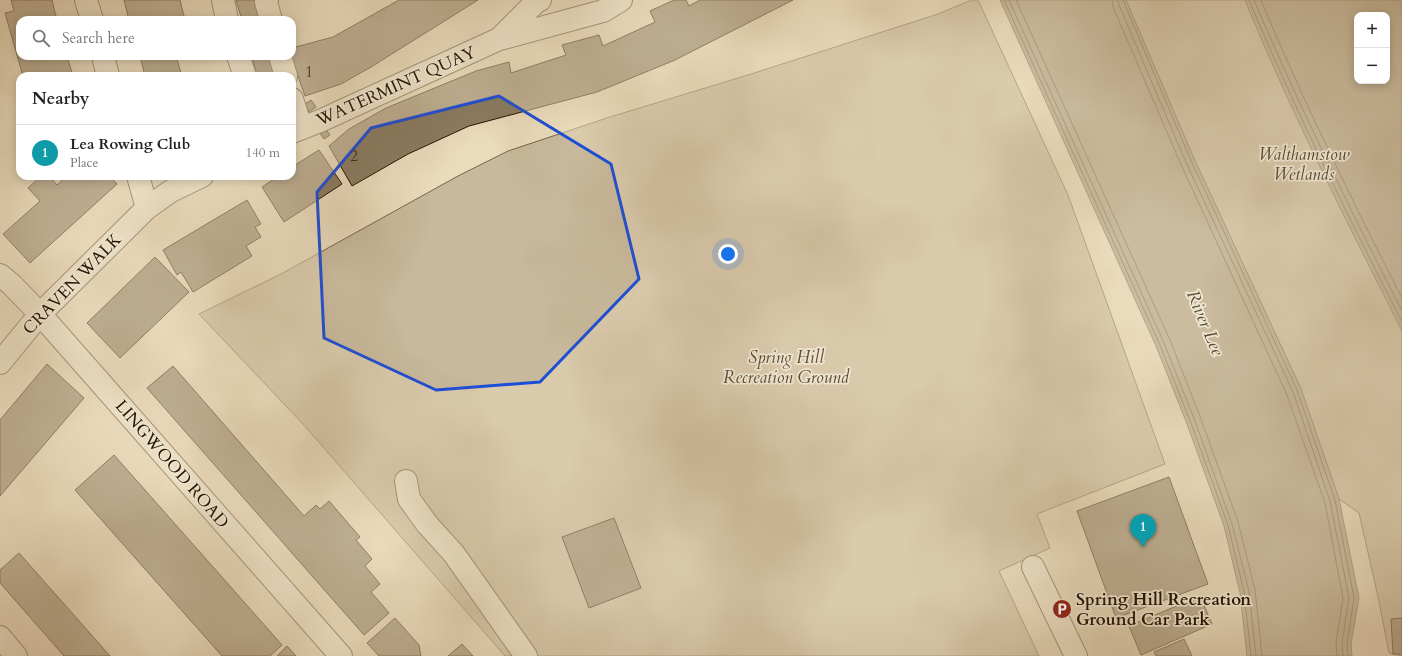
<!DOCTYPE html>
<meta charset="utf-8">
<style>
body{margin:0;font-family:Cardo,serif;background:#f2f2f2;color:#222}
.controls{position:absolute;right:12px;top:12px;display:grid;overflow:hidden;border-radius:8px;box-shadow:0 2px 10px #0003}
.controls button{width:36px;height:36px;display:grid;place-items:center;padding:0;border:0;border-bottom:1px solid #e0e0e0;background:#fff;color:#222;font:20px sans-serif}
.you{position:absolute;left:728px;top:254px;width:14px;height:14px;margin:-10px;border:3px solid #fff;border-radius:50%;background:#1a73e8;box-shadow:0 0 0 6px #1a73e833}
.badge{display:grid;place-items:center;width:26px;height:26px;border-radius:50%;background:#ea580c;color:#fff;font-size:13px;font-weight:700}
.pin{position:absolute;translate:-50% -33px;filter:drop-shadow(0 1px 2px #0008)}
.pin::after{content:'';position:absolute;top:21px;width:14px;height:12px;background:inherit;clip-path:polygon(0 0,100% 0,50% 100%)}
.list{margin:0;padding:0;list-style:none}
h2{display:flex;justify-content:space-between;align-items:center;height:52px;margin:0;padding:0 16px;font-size:17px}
h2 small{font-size:13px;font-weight:400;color:#767676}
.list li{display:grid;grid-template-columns:26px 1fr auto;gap:12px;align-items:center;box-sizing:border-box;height:56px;padding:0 16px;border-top:1px solid #e0e0e0}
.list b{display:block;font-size:15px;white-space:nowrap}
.list p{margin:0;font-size:13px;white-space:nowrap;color:#767676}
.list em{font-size:13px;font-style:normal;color:#767676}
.icon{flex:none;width:22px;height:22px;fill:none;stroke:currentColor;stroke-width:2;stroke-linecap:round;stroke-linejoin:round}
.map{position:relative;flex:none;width:1402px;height:656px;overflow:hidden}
.search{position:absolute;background:#fff;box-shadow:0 2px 10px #0003;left:16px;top:16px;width:280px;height:44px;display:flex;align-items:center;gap:10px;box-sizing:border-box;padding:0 14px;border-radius:12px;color:#767676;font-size:15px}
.panel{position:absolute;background:#fff;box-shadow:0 2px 10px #0003;left:16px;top:72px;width:280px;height:108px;border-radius:12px}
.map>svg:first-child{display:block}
.green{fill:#c8b99c;stroke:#76664e;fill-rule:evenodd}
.water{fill:#a6977c;stroke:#72624a;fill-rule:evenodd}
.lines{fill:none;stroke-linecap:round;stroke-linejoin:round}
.shore{stroke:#64543e;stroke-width:1}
.building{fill:#8a7b62;stroke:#231200}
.minor-casing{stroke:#55442f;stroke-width:24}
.minor{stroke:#f1e8d3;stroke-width:22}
.marked{fill:none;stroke:#1d4ed8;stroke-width:3;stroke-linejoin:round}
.labels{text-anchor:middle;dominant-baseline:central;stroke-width:3.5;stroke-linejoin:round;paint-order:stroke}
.number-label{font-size:15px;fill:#3d2c18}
.street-label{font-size:17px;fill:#231200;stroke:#f1e8d3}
.park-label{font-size:17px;font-style:italic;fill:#5d4c37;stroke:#f1e8d3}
.poi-label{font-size:17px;font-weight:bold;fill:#231200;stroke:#f1e8d3;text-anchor:start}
.water-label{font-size:18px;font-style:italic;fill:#5e4e38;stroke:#f1e8d3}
</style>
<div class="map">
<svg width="1402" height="656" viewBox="0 0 1402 656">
<rect width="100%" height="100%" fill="#eadbbc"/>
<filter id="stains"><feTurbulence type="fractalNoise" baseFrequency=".005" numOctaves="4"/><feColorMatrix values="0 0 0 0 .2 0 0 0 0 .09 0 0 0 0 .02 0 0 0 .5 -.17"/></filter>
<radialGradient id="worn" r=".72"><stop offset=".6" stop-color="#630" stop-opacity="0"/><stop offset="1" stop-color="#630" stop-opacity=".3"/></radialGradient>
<path class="green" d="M972 0H978L1068 195 1165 464 1037 514 1050 548 999 571 1039 656H505L303 424 199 314 281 274 458 176 508 151 610 117 748 75 938 14Z
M1126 0H1402V656L1389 653 1379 601 1359 513 1339 499 1301 389 1192 154ZM1357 15H1387V81H1357Z"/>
<path class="water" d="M1000 0H1126L1192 154 1301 389 1339 499 1359 598 1351 644 1352 656H1247L1240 593 1224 526 1187 424 1156 346Z
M1245 0H1402V331C1347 222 1291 113 1245 0ZM1357 15H1387V81H1357Z"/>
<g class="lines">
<path class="shore" d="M1004 0 1160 345 1191 423 1228 525 1244 592 1251 656
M1009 0 1164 343 1195 421 1232 524 1249 591 1256 656
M1016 0 1170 340 1201 419 1238 522 1255 590 1262 656
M1112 0 1113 7 1179 160 1287 395 1325 503 1343 598 1336 643 1337 656
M1118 0 1119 5 1184 158 1293 392 1330 501 1349 598 1342 643 1343 656
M1123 0 1189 156 1297 390 1335 500 1354 598 1347 644 1348 656
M1249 0C1295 110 1348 216 1402 322
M1254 0C1299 106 1350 209 1402 311
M1261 0C1303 101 1352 200 1402 298"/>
</g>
<path class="building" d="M11 0H52L57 20H20V56H67L73 76H23L5 13 14 11Z
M124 0H180L185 20H129Z
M236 0H254L259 20H242Z
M399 0H478L371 67 341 84 305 96 291 56 292 48 333 37Z
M674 0H686L689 6 700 0H793L675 60 597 92 469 126 408 154 352 186 329 146 349 129 386 108 476 71 509 62 511 73 566 55 562 45 599 35 603 46 655 22 650 11Z
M140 56H176L182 76H145Z
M252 56H269L275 76H257Z
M311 100 316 107 309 112 305 104Z
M325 128 330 135 324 139 319 132Z
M319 150 342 184 284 222 262 187 279 176H292V167Z
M41 176H49L57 185 67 176H109L117 184 30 263 3 234 40 201 28 188Z
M247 200 261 224 255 227 261 237 246 246 252 256 193 292 181 272 177 275 163 250Z
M155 257 189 292 120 358 87 323Z
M47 364 84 398 0 496V420Z
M173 366 304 516 316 505 320 509 329 501 360 537 356 540 372 559 365 566 380 584 371 592 389 613 364 635 147 388Z
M114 455 282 645 270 656H222L75 490Z
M1169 477 1208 584 1116 618 1077 511Z
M614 518 641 588 589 608 562 537Z
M19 553 110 656H64L0 583V570Z
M1200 596 1212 624 1141 655 1129 626Z
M395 618 419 645 421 656H379L367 643Z
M1402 618V654H1393L1391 619Z
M1184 639 1192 656H1156L1154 652Z
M462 644 473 656H448Z
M287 646 296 656H277Z"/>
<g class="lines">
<defs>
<path id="minor" d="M86 0 92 20
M223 0 227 20
M267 0 266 2 271 20
M500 39 603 11 621 0
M103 56 108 76
M238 56 245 76
M280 56 286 76
M292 99 301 127
M292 132 320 121 499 39 536 2 540 0
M138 176 147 208
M0 275 12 285 40 314 341 656
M0 363 40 314 147 208 171 191 202 176
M406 481 409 499 427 524 454 554 526 656
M1033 567 1076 656
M0 637 16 656"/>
</defs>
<use href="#minor" class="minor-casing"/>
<use href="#minor" class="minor"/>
</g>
<path d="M0 0H1402V656H0ZM499 96 611 164 639 279 540 382 436 390 324 338 317 192 371 128Z" fill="#eadbbc" fill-opacity=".55" fill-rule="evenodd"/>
<path class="marked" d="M499 96 611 164 639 279 540 382 436 390 324 338 317 192 371 128Z"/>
<defs>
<symbol id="parking-disc" viewBox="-11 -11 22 22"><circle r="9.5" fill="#8f2418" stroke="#f1e8d3"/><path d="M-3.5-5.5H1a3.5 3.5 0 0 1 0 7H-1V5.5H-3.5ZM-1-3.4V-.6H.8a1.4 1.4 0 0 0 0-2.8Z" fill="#fff"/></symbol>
</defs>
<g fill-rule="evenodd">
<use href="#parking-disc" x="1051" y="598" width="22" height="22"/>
</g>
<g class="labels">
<g class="number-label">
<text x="309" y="72">1</text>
<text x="354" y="156">2</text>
</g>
<g class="street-label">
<text transform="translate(396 86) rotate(-24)">WATERMINT QUAY</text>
<text transform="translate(72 284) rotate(-46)">CRAVEN WALK</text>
<text transform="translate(172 464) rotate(49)">LINGWOOD ROAD</text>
</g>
<g class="park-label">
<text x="1304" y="154">Walthamstow<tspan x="1304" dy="20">Wetlands</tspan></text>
<text x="786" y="357">Spring Hill<tspan x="786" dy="20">Recreation Ground</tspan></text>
</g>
<g class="poi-label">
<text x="1076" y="599">Spring Hill Recreation<tspan x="1076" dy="20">Ground Car Park</tspan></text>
</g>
<g class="water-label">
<text transform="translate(1205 323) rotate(67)">River Lee</text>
</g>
</g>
<rect width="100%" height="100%" filter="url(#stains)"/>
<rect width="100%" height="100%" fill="url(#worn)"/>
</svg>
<div class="controls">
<button>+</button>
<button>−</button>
</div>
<div class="you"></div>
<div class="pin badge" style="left:1143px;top:547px;background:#0f9aa8">1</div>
<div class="search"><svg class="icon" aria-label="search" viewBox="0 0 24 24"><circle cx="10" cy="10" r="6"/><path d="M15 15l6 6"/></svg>Search here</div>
<section class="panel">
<h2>Nearby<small></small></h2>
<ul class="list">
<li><span class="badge" style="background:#0f9aa8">1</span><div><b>Lea Rowing Club</b><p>Place</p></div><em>140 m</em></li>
</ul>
</section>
</div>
